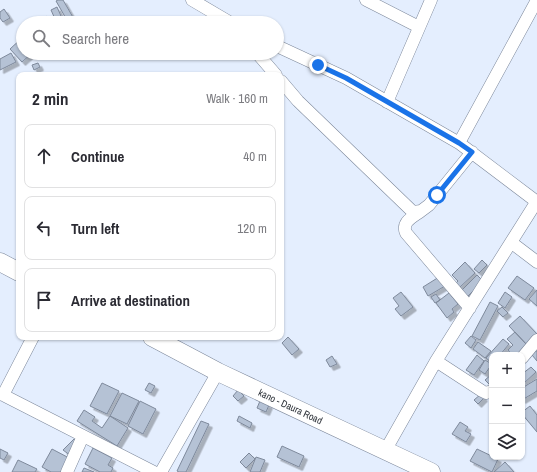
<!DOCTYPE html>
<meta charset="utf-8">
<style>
body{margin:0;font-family:"Archivo Narrow",sans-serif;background:#f7f7f7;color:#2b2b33}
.controls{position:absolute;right:12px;bottom:12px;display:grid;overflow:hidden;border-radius:8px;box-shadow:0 1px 3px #0004}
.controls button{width:36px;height:36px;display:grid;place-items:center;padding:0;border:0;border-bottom:1px solid #e1e1e2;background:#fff;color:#2b2b33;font:20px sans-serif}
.stop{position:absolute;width:12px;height:12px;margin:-9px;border:3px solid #1a73e8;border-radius:50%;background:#fff}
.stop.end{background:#1a73e8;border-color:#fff;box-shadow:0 1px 4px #0008}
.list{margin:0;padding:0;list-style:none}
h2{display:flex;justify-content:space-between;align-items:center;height:52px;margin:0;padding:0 16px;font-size:17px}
h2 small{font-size:13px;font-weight:400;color:#7c7c81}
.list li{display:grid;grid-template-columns:26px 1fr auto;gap:12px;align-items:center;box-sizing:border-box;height:64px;margin:0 8px 8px;padding:0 8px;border:1px solid #e1e1e2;border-radius:8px}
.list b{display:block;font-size:15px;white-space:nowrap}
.list em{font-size:13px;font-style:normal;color:#7c7c81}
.icon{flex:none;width:22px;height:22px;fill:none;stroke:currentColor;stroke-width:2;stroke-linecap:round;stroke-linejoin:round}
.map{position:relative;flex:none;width:537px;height:472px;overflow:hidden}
.search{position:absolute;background:#fff;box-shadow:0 1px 3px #0004;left:16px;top:16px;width:268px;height:44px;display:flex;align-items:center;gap:10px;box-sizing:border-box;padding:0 14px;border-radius:22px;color:#7c7c81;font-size:15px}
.panel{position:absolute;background:#fff;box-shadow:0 1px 3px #0004;left:16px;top:72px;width:268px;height:268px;border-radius:8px}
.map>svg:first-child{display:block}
.building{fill:#b5c2d5;stroke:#7e899b;filter:url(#shadow)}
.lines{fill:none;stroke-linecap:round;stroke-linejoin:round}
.minor-casing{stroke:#7c879a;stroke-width:13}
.highway-casing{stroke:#7c879a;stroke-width:19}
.minor{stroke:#fff;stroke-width:12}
.highway{stroke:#fff;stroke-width:18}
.route{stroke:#1a73e8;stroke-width:5}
.labels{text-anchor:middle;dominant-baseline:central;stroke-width:4;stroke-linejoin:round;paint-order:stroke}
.street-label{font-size:10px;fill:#2e333a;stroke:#f8fbff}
</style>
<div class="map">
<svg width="537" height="472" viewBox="0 0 537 472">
<defs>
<filter id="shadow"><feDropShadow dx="3.5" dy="3.5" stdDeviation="0" flood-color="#0004"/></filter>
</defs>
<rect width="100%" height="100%" fill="#e4eefe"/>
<path class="building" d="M58 0H63L74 19 68 22 56 1Z
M57 7 61 16 55 19 51 10Z
M4 9 10 18 3 22 0 18V12Z
M47 16 53 23H39Z
M97 18 100 23H87Z
M23 37V53H32L22 62 10 49Z
M11 53 16 62 0 70V59Z
M38 63 40 67 34 70 32 65Z
M482 260 487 265 479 273 474 269Z
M465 262 475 273 459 288 455 284 458 281 452 275Z
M477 275 483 281 467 297 461 291Z
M517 276 534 288 525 300 508 288Z
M439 277 445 286 428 296 423 287Z
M537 290V306L529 299Z
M401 292 413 307 401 316 395 309 399 306 393 298Z
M505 292 512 297 505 308 498 303Z
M449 293 458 304 452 309 454 312 447 318 436 303Z
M436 294 440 300 435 303 431 297Z
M490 302 498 306 480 340 472 336Z
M502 307 508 313 503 317 497 311Z
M520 316 537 334 526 344 509 326Z
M515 332 529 347 520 355H512L508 350 513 345 507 339Z
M471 336 476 340 471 348 465 343Z
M288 337 299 349 292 355 282 343Z
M503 339 509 344 500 355H492V363L486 358Z
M478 342 491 351 485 358 473 349Z
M536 351H537V361L532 355Z
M477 355 484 361 474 375 466 370Z
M332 356 337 364 330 367 326 360Z
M485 360 492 364 485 374 479 370Z
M531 367 536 372 522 385V374Z
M492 374V382L489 384 485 380Z
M537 379V391L522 400V388Z
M102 383 119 391 107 414 90 406Z
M149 383 155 386 151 393 145 390Z
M238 390 244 396 238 401 233 396Z
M122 393 139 401 127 424 110 416Z
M481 394 484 398 478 404 474 400Z
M140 401 156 409 143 434 128 426Z
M260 401 269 405 266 412 257 408Z
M530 406 537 415V432L522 414V412Z
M84 410 95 417 92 421 102 428 110 416 128 428 117 446 77 421Z
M239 416 252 423 250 428 237 421Z
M201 421 209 424 186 472H179L177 471Z
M460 422 468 427 465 431 471 434 466 442 452 434Z
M74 439 80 445 71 456 63 450Z
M282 446 304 456 299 467 277 457Z
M93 448 112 458 108 465 113 468 111 472H100L85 464Z
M0 449 8 453 4 460 0 458Z
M52 449 71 459 64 472H51L42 467Z
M477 449 498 459 492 472 470 461Z
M249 453 255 459 246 468 240 462Z
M256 457 265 460 260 472H250Z
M18 460 37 469 35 472H12Z
M505 462 514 472H494Z
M84 468 94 472H82Z"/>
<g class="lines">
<defs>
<path id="minor" d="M192 0 231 23
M366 0 419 27
M277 46 346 78 459 143 537 202
M257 53 276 75
M281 81 298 101 413 212 421 211 429 205 472 152
M387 102 431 0
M459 143 537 0
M421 211C413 217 401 222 406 233L470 308
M512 243 537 262
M522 358 537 340
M436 361 482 391 486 393 492 391
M0 394 3 395 33 337
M3 395 154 472
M385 451 436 361 537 201
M67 472 83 436
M161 472 218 372"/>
<g id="highway">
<path d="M0 262 19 272"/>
<path id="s1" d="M152 337 218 372 431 472"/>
</g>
</defs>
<use href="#minor" class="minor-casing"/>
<use href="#highway" class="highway-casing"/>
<use href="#minor" class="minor"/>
<use href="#highway" class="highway"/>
</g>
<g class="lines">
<path class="route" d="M318 65 346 78 459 143 472 152 437 195"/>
</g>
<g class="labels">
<g class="street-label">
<text stroke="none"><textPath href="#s1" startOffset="155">kano - Daura Road</textPath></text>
</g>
</g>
</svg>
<div class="controls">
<button>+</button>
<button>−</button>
<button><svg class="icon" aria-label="layers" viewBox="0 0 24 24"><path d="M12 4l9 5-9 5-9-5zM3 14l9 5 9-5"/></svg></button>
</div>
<div class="stop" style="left:437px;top:195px"></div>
<div class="stop end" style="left:318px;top:65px"></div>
<div class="search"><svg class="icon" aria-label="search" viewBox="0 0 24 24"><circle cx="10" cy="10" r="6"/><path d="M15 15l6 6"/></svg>Search here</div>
<section class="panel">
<h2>2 min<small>Walk · 160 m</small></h2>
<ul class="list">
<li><svg class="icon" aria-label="ahead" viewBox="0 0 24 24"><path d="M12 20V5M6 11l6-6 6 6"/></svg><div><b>Continue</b></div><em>40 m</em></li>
<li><svg class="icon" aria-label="left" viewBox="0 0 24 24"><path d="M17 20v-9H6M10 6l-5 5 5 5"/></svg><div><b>Turn left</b></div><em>120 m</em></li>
<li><svg class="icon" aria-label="arrive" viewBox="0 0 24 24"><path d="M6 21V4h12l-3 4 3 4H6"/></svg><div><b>Arrive at destination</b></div></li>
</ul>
</section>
</div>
